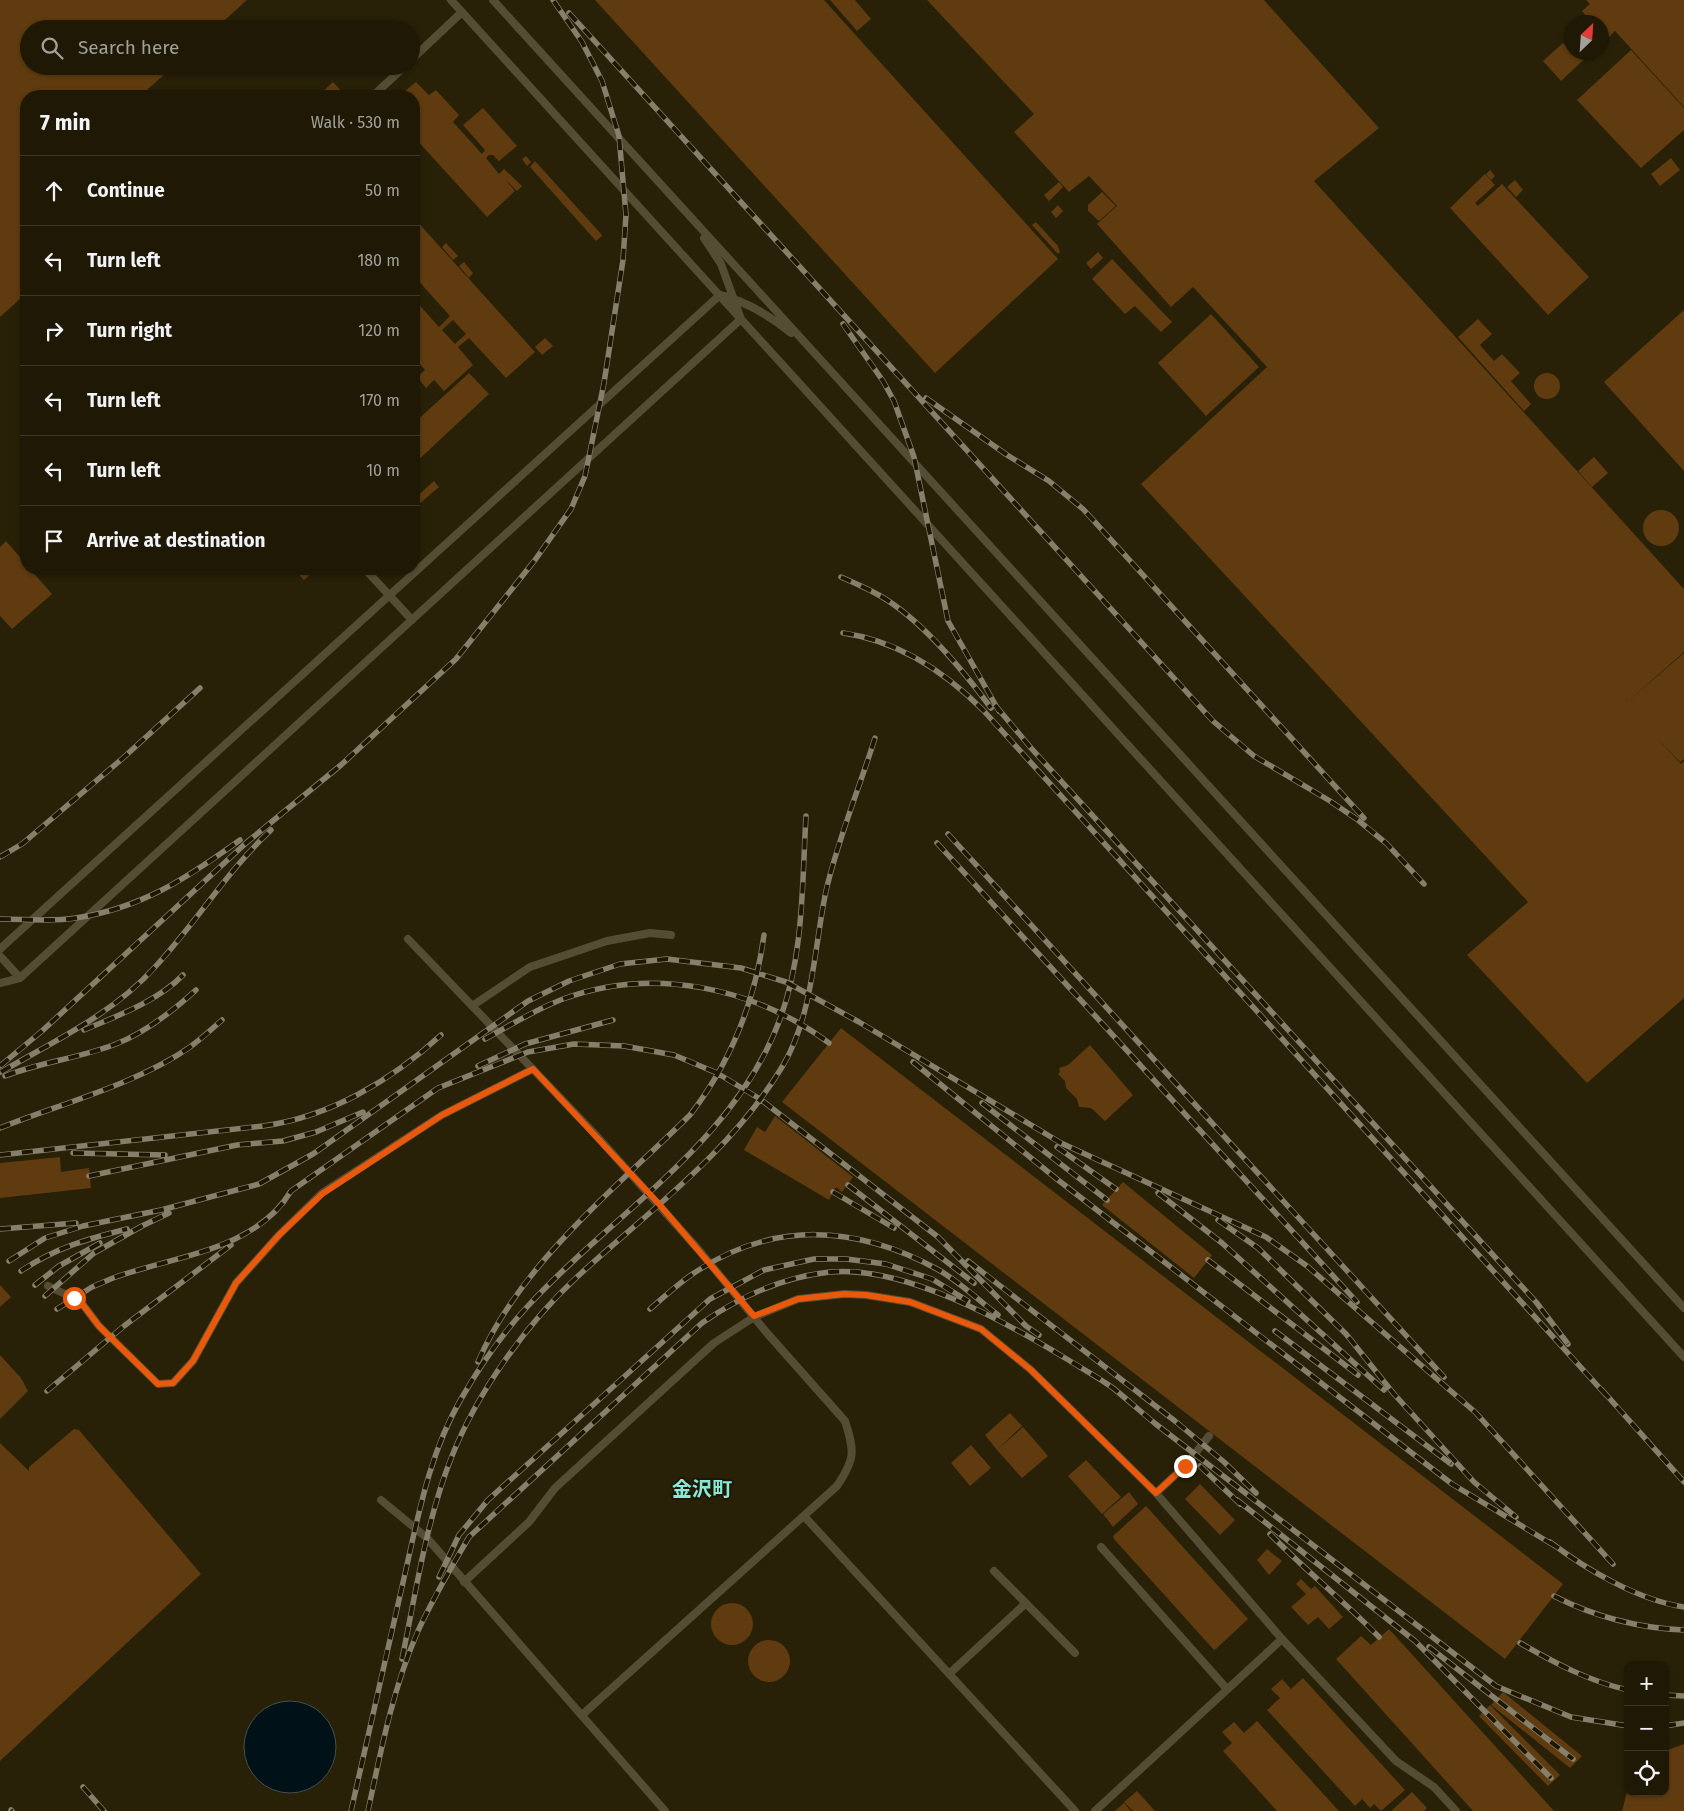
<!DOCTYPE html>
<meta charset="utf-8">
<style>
body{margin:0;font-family:"Fira Sans","Noto Sans JP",sans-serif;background:#26210f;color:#f1f3f6}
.controls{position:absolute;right:15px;bottom:15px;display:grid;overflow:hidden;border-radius:10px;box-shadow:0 1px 4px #0004}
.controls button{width:45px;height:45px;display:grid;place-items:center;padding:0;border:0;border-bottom:1px solid #3c3727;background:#1e1805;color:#f1f3f6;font:25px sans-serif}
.compass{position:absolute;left:1564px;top:15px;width:45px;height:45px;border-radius:50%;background:#1e1805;box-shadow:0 1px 4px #0004;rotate:25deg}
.stop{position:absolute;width:15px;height:15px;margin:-11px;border:4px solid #ea580c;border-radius:50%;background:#fff}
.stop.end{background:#ea580c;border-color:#fff;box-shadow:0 1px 5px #0008}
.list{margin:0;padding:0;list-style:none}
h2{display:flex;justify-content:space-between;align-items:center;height:65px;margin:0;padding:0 20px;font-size:21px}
h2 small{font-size:16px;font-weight:400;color:#a1a09a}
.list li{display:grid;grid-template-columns:32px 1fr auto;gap:15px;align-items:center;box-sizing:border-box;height:70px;padding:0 20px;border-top:1px solid #3c3727}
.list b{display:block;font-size:19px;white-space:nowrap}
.list em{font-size:16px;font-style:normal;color:#a1a09a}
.icon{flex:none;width:28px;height:28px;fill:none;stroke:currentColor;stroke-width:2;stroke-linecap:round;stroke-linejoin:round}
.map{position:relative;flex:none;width:1684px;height:1811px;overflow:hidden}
.search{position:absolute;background:#1e1805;box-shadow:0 1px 4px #0004;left:20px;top:20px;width:400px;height:55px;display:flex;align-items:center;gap:12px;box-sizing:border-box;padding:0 18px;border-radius:28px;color:#a1a09a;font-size:19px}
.panel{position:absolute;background:#1e1805;box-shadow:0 1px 4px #0004;left:20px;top:90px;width:400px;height:485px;border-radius:20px}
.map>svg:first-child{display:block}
.water{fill:#001117;stroke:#465050}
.building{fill:#5f3b0f;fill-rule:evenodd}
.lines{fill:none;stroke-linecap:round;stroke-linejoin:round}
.lane{stroke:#544c33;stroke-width:8}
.rail-casing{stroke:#857f6b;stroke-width:5.5}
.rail{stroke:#1e1601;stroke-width:4;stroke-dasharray:11;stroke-linecap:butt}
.route{stroke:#ea580c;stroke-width:6}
.labels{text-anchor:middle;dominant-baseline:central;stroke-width:4;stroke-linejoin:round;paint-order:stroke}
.quarter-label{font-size:20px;font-weight:bold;fill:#85ead7;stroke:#1e1601}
</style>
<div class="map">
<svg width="1684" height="1811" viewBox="0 0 1684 1811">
<rect width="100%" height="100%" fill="#282007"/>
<path class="water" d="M244 1747a46 46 0 1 1 92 0a46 46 0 1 1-92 0Z"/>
<path class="building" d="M0 0H247L215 29H29V66H174L140 96H26V307L20 299 0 317Z
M595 0H824L1058 259 935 373Z
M830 0H855L871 19 857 31Z
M927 0H1264L1379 128 1314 181 1684 589V652L1626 703 1684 653V759L1680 762 1657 738 1681 764 1684 761V998L1587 1083 1467 955 1528 902 1141 484 1267 367 1193 287 1171 307 1097 224 1117 206 1089 176 1069 192 1014 132 1034 114Z
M1586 0H1684V107L1615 31 1602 44V22H1591L1582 11 1590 4Z
M1572 39V52H1592L1561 81 1543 61 1563 43 1565 45Z
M1631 50 1684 108V130L1641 168 1577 100Z
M333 82 346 96H318Z
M416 82 429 95 436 90 459 115 453 122 482 154 485 150 463 125 483 108 517 146 499 161 493 155H489L486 158 499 174 504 169 522 186 517 191 504 178 515 191 487 217 414 137V96H399Z
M526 156 531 162 527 166 522 159Z
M1671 158 1680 170 1660 186 1651 174Z
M535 161 602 235V236L596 241 530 167Z
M1490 170 1495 176 1491 180 1486 174Z
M1485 174 1495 185 1475 203 1478 206 1502 184 1589 277 1548 315 1450 208Z
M1515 180 1523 190 1516 197 1507 187Z
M1059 182 1063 187 1049 201 1044 195Z
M1102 192 1116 206 1099 221 1088 211V205Z
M1058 205 1063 211 1056 218 1051 212Z
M414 218 535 352 506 378 469 338 458 347 473 365 444 391 434 380 426 388 417 377 425 370 420 364 414 370V299L439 327 450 316 414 276ZM453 320 466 334 455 344 442 330Z
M1036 222 1058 246 1060 252 1058 254 1032 225Z
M446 243 458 256 453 260 442 247Z
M1098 252 1103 258 1091 269 1086 263Z
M1112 259 1172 322 1161 332 1135 306 1125 314 1092 279Z
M464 262 473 273 469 278 459 266Z
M1684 310V471L1604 382Z
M1211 314 1259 367 1206 416 1158 363Z
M1478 319 1492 334 1480 345 1494 361 1502 354 1520 373 1511 381 1531 404 1524 411 1458 337Z
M545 338 553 346 542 355 535 347Z
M1534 386a13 13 0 1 1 26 0a13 13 0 1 1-26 0Z
M469 373 489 394 414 464V423Z
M1594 457 1608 473 1592 487 1578 471Z
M434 481 439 487 418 505 414 499Z
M1643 528a18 18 0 1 1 36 0a18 18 0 1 1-36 0Z
M6 541 26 564V569H30L52 594 12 629 0 616V547Z
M294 569H316L304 580Z
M841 1028 1563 1584 1505 1659 782 1102Z
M1090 1045 1133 1095 1105 1121 1091 1108 1079 1107 1077 1099 1066 1088 1065 1081 1058 1074 1060 1072 1059 1068 1068 1065Z
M775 1116 853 1177 842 1192 836 1187 829 1200 744 1150 757 1127 765 1132Z
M60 1157 61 1172 89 1168 91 1188 0 1198V1163Z
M1123 1182 1212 1255 1194 1278 1102 1205Z
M0 1285 11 1297 0 1307Z
M0 1355 21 1378 28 1391 0 1419Z
M1010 1413 1022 1426 997 1450 985 1435Z
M1023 1427 1048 1456 1022 1478 997 1450Z
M74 1429 79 1430 201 1574 0 1761V1443L29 1471V1467Z
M971 1445 991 1468 970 1486 951 1463Z
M1086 1460 1121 1497 1102 1514 1068 1476Z
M1200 1484 1235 1520 1220 1535 1185 1499Z
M1129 1492 1138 1504 1113 1527 1103 1514Z
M1146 1506 1248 1619 1216 1649 1214 1650 1114 1539 1113 1536Z
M1267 1549 1282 1561 1269 1575 1257 1560Z
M1301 1579 1311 1589 1315 1586 1343 1617 1329 1629 1318 1617 1308 1625 1291 1607 1306 1594 1296 1584Z
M711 1624a21 21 0 1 1 42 0a21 21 0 1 1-42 0Z
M1389 1629 1554 1811H1473L1336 1659 1361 1636 1371 1645Z
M748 1661a21 21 0 1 1 42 0a21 21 0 1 1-42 0Z
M1303 1678 1405 1790 1381 1811 1374 1804 1370 1808 1362 1799 1355 1806 1267 1710 1280 1698 1271 1689 1282 1679 1291 1689Z
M1503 1692 1582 1756 1570 1768 1491 1705Z
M1490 1705 1560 1775 1548 1786 1479 1716Z
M1257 1721 1339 1811H1277L1223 1751 1232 1743 1222 1732 1234 1722 1244 1733Z
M1684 1744V1811H1622L1627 1792H1665V1751Z
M1137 1791 1155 1811H1133L1124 1802Z
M1412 1792 1427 1808 1424 1811H1391Z
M1124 1803 1131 1811H1115Z"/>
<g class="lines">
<path class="lane" d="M451 0 1684 1357
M493 0 1684 1308
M411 60 462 12
M373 96 405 66
M365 569 412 620
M408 939 593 1132 698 1249 767 1333 845 1421C855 1452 855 1459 837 1486L582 1715
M0 949 720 295C746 301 770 316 791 333
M0 956 20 978
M0 983 20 978 741 319 721 264 704 238
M472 1006 530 967 607 941 650 933 671 935
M48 1286 80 1301 99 1326 158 1384 173 1383 193 1361 236 1283 279 1235 322 1193 442 1115 533 1069
M1156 1493 1185 1466 1209 1436
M381 1500 427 1538 665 1811
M804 1516 1075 1811
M1101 1547 1227 1689
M994 1571 1075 1653
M464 1582 529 1522 555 1488 714 1343 754 1317 798 1299 844 1294 866 1295 910 1302 981 1329 1031 1370 1156 1493 1282 1639 1396 1761 1434 1787 1456 1811
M949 1674 1026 1603
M1095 1811 1282 1639"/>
<defs>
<path id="rail" d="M569 13 1213 721 1254 756 1330 801 1358 820 1386 843 1424 884
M843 324 883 381 894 401 914 457 948 621 999 711
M926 398 1007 455 1049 481 1083 509 1364 818
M841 577C852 582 864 587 875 593 919 616 962 669 991 708
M843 633C899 641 945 672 983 710L1606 1395
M995 705 1031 748 1536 1302 1568 1344
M948 834 1444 1377
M937 843 1357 1302
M0 857 22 844 123 758 200 688
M0 919C25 919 52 922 76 918 142 908 187 878 240 840
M84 1030C117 1016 158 1001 183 975
M485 1039C511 1025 536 1009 563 999 652 966 754 987 829 1043
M913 1062 1058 1180 1452 1484 1555 1546
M0 1066 42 1031 246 843 341 765 456 659 535 560 571 509 585 476 604 383 623 260 626 215 619 136 602 81 582 42 553 0
M478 1066 525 1044 613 1020
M1 1072C54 1041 113 1014 155 967 196 923 227 871 271 830
M5 1076C41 1062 80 1058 116 1044 144 1033 174 1010 196 990
M982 1103 1107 1200
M0 1128C60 1104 137 1084 190 1047 201 1039 212 1029 222 1020
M1057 1147 1116 1189
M73 1153 165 1155
M0 1155 263 1126C330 1117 392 1080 441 1035
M89 1176 237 1145 283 1141 316 1132 363 1112
M848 1185 974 1283
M833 1192 894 1228
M1158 1193 1222 1243 1384 1390
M1218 1220 1258 1248 1346 1334 1394 1394 1474 1482 1516 1517
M0 1229 76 1223
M1208 1260 1358 1375
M9 1261 45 1238 83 1226 161 1210 259 1184 313 1154 528 1001 569 981 620 964 667 959 741 968 786 982 859 1022 1061 1143 1266 1237 1307 1266 1475 1412 1613 1564
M968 1261 1175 1421 1224 1462 1256 1493
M21 1271C55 1248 87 1239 127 1229
M35 1285 59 1266 100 1243
M45 1296 94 1253 142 1226 169 1213
M57 1309 92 1287 113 1278C173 1256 255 1251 291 1191L438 1088 528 1052 574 1044 624 1046 674 1055 717 1073 760 1099 938 1237 1026 1326 1039 1335
M650 1309C665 1296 679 1283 694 1273 773 1220 857 1225 937 1269 959 1281 978 1300 998 1315
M1275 1331 1451 1464
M478 1362C520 1264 616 1188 690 1115 731 1062 755 1001 764 935
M1602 1390 1684 1482
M47 1391 124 1326 231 1245
M1200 1466 1240 1504
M1237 1500 1415 1641 1551 1778
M1270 1534C1305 1570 1344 1601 1379 1637
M1550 1542C1587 1570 1638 1600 1684 1607
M439 1577 459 1535 488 1500 710 1299 764 1270 814 1259H846L886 1264 932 1279 968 1301
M1554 1596C1595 1617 1638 1628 1684 1630
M1520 1643C1555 1663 1588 1681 1628 1690
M1429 1647 1573 1759
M402 1659C416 1592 426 1521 452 1456 477 1393 526 1324 577 1277 649 1211 731 1152 782 1067 813 1016 814 948 826 891 838 839 859 789 875 738
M1665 1695 1684 1696
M1665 1726 1684 1723
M83 1787 104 1811
M11 1810 12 1811
M351 1811C369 1733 386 1655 404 1578 418 1517 429 1454 461 1399 480 1366 501 1335 527 1307 613 1213 734 1144 780 1019 804 954 802 884 806 816
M368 1811C381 1750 393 1688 418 1631 433 1598 451 1568 469 1537L702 1323C741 1296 782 1277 830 1272 904 1265 1004 1321 1065 1358 1081 1368 1098 1377 1113 1388 1128 1400 1142 1413 1157 1425L1496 1686 1571 1717 1628 1726"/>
</defs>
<use href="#rail" class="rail-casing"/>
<use href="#rail" class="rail"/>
</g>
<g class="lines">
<path class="route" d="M74 1298 80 1301 99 1326 158 1384 173 1383 193 1361 236 1283 279 1235 322 1194 442 1115 533 1069 659 1204 754 1316 798 1299 844 1294 866 1295 910 1302 981 1329 1031 1370 1156 1493 1185 1466"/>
</g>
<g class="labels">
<g class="quarter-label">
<text x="702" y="1489">金沢町</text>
</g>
</g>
</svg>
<div class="controls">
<button>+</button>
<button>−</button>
<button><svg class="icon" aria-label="locate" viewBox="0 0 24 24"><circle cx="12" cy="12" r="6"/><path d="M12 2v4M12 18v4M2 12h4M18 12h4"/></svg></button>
</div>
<svg class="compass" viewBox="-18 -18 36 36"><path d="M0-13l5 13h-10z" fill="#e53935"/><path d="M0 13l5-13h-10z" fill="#a1a09a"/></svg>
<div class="stop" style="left:74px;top:1298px"></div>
<div class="stop end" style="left:1185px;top:1466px"></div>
<div class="search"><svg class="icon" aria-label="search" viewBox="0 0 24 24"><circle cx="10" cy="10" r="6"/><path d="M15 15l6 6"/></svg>Search here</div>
<section class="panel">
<h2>7 min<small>Walk · 530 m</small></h2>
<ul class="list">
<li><svg class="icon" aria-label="ahead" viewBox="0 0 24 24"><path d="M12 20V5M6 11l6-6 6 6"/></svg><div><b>Continue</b></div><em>50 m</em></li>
<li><svg class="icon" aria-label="left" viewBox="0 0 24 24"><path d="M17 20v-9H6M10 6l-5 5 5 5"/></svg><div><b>Turn left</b></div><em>180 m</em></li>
<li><svg class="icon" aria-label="right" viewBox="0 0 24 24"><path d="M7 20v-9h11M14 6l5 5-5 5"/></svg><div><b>Turn right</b></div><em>120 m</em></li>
<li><svg class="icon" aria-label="left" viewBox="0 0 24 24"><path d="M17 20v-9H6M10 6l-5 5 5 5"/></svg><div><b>Turn left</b></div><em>170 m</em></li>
<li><svg class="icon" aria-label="left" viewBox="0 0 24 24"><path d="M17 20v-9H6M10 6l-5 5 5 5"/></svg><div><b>Turn left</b></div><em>10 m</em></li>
<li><svg class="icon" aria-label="arrive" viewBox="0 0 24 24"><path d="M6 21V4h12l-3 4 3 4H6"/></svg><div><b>Arrive at destination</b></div></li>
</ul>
</section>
</div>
